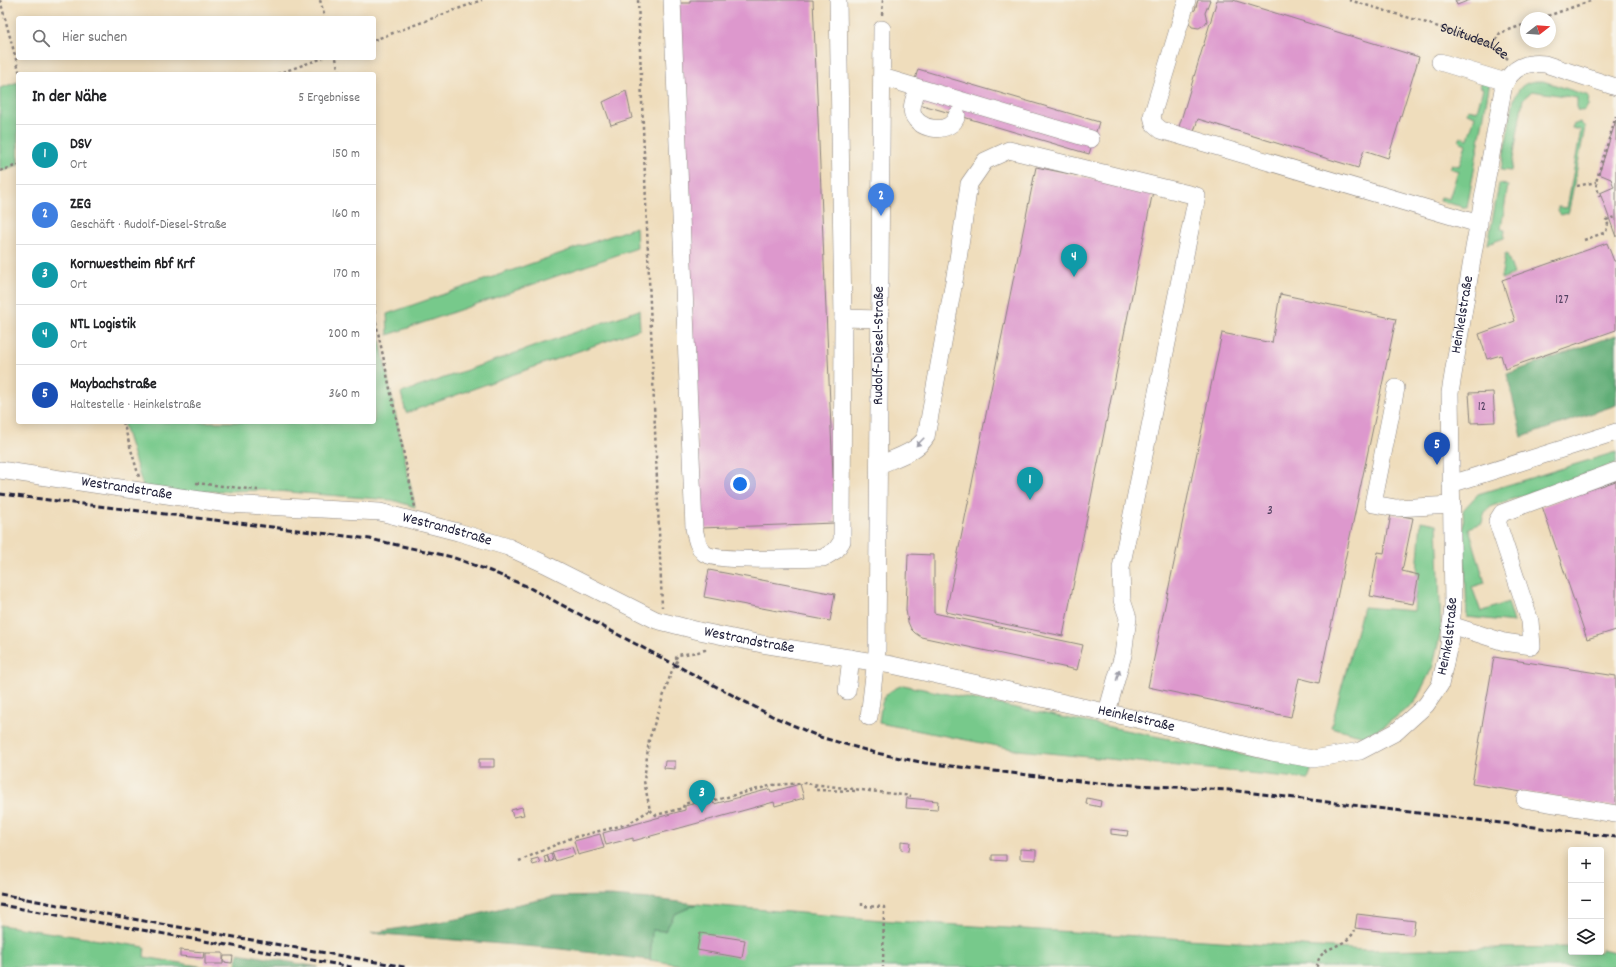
<!DOCTYPE html>
<html lang="de">
<meta charset="utf-8">
<style>
body{margin:0;font-family:Dekko,sans-serif;background:#f6f6f6;color:#202124}
.controls{position:absolute;right:12px;bottom:12px;display:grid;overflow:hidden;border-radius:4px;box-shadow:0 2px 10px #0003}
.controls button{width:36px;height:36px;display:grid;place-items:center;padding:0;border:0;border-bottom:1px solid #e0e0e0;background:#fff;color:#202124;font:20px sans-serif}
.compass{position:absolute;left:1520px;top:12px;width:36px;height:36px;border-radius:50%;background:#fff;box-shadow:0 2px 10px #0003;rotate:73deg}
.you{position:absolute;left:740px;top:484px;width:14px;height:14px;margin:-10px;border:3px solid #fff;border-radius:50%;background:#1a73e8;box-shadow:0 0 0 6px #1a73e833}
.badge{display:grid;place-items:center;width:26px;height:26px;border-radius:50%;background:#2563eb;color:#fff;font-size:13px;font-weight:700}
.pin{position:absolute;translate:-50% -33px;filter:drop-shadow(0 1px 2px #0008)}
.pin::after{content:'';position:absolute;top:21px;width:14px;height:12px;background:inherit;clip-path:polygon(0 0,100% 0,50% 100%)}
.list{margin:0;padding:0;list-style:none}
h2{display:flex;justify-content:space-between;align-items:center;height:52px;margin:0;padding:0 16px;font-size:17px}
h2 small{font-size:13px;font-weight:400;color:#757577}
.list li{display:grid;grid-template-columns:26px 1fr auto;gap:12px;align-items:center;box-sizing:border-box;height:60px;padding:0 16px;border-top:1px solid #e0e0e0}
.list b{display:block;font-size:15px;white-space:nowrap}
.list p{margin:0;font-size:13px;white-space:nowrap;color:#757577}
.list em{font-size:13px;font-style:normal;color:#757577}
.icon{flex:none;width:22px;height:22px;fill:none;stroke:currentColor;stroke-width:2;stroke-linecap:round;stroke-linejoin:round}
.map{position:relative;flex:none;width:1616px;height:967px;overflow:hidden}
.search{position:absolute;background:#fff;box-shadow:0 2px 10px #0003;left:16px;top:16px;width:360px;height:44px;display:flex;align-items:center;gap:10px;box-sizing:border-box;padding:0 14px;border-radius:4px;color:#757577;font-size:15px}
.panel{position:absolute;background:#fff;box-shadow:0 2px 10px #0003;left:16px;top:72px;width:360px;height:352px;border-radius:4px}
.map>svg:first-child{display:block}
.green{fill:#77c98b;stroke:#4c7663}
.forest{fill:#61ad77;stroke:#426859}
.building{fill:#dd98cd}
.lines{fill:none;stroke-linecap:round;stroke-linejoin:round}
.minor-casing{stroke:#88807c;stroke-width:18}
.path{stroke:#88807c;stroke-width:2.5;stroke-dasharray:3 3;stroke-linecap:butt}
.minor{stroke:#fff;stroke-width:17}
.rail{stroke:#22223b;stroke-width:3;stroke-dasharray:6 3;stroke-linecap:butt}
.oneway{fill:#9c9ca7}
.labels{text-anchor:middle;dominant-baseline:central;stroke-width:3;stroke-linejoin:round;paint-order:stroke}
.number-label{font-size:13px;fill:#514060}
.street-label{font-size:15px;fill:#22223b;stroke:#f7f3e8}
</style>
<div class="map">
<svg width="1616" height="967" viewBox="0 0 1616 967">
<rect width="100%" height="100%" fill="#f7f3e8"/>
<filter id="ink" filterUnits="userSpaceOnUse"><feTurbulence type="fractalNoise" baseFrequency=".025" numOctaves="2"/><feDisplacementMap in="SourceGraphic" scale="8" xChannelSelector="R" yChannelSelector="G"/><feConvolveMatrix kernelMatrix="1 2 1 2 8 2 1 2 1" color-interpolation-filters="sRGB"/></filter>
<filter id="wash" filterUnits="userSpaceOnUse"><feTurbulence type="fractalNoise" baseFrequency=".012" numOctaves="4" result="noise"/><feDisplacementMap in="SourceGraphic" scale="16" xChannelSelector="R" yChannelSelector="G"/><feGaussianBlur stdDeviation="0.9" result="paint"/><feColorMatrix in="noise" values="0 0 0 0 0 0 0 0 0 0 0 0 0 0 0 0 0 1.4 0 .05"/><feComposite in="paint" operator="in"/></filter>
<g filter="url(#wash)">
<rect width="100%" height="100%" fill="#efddbc"/>
<path class="green" d="M1482 80 1490 82 1467 208 1440 201 1441 197 1449 199 1458 171 1450 168 1452 164 1459 166 1466 144 1459 141 1461 137 1468 139 1475 116 1467 113 1468 109 1477 111 1483 88 1480 87Z
M1537 81H1543L1589 96 1588 106 1583 111 1577 110V98L1532 91 1523 99 1511 171 1501 170 1514 99C1519 87 1524 82 1537 81Z
M18 82V165L0 171V88Z
M1580 122 1585 127 1569 210 1568 213 1561 215 1558 211V207L1567 208 1581 130 1572 128 1573 125Z
M1499 184 1508 185 1501 229 1505 230 1504 238 1488 244Z
M636 227 637 248 388 335 387 314Z
M1505 254H1507L1514 274 1501 279Z
M639 310 640 329 406 413 401 393Z
M374 312 415 507 392 500 263 490 145 493 123 422H374Z
M1616 452V464L1492 506 1485 512 1482 523 1469 528 1485 583 1472 587 1481 612 1508 602 1514 622 1467 617 1463 510 1478 494Z
M1421 521 1437 524 1441 631 1433 666 1415 702 1387 724 1364 736 1331 727 1363 607 1414 611Z
M903 685 1312 768 1308 779 1018 750 879 723C882 701 880 694 903 685Z
M697 904 893 921 1366 950 1571 947V952H1601V949L1616 952V967H694L650 960 652 930 665 931 675 914Z
M0 925 145 947 144 957 204 967H0Z"/>
<path class="forest" d="M1616 335V405L1522 437 1507 374Z
M609 896 652 899 697 904 675 914 665 931 652 930 650 960 561 949 371 933 463 918 506 907 553 897Z
M238 953 312 966 318 967H215L236 966Z"/>
<g id="blocks">
<path class="building" d="M690 0H813L835 523 701 528 678 3H690Z
M1198 0H1210L1205 13 1207 21 1205 24 1199 28 1192 27 1188 21 1191 12 1195 10Z
M1217 0H1233L1419 57 1388 158 1364 150 1358 168 1198 119 1193 135 1178 130Z
M1455 0H1470L1457 5Z
M918 69 1099 122 1089 154 909 101Z
M626 91 632 118 611 125 603 102Z
M1616 120V237L1600 193 1614 187 1611 179 1599 174Z
M1036 167 1153 191 1063 636 946 612Z
M1607 243 1614 261H1616V330L1505 369 1501 355 1487 359 1479 334 1515 321 1502 280Z
M1280 294 1396 319 1319 683 1299 678 1291 717 1148 687 1222 333 1272 343Z
M1493 392 1495 422 1471 423 1469 393Z
M1616 481V630L1587 639 1542 506Z
M1391 514 1413 518 1402 571 1419 575 1413 604 1370 596 1378 552 1384 553Z
M908 554 934 555V613L1083 645 1077 670 921 637 915 633 911 629 908 622 906 610Z
M709 570 835 594 830 621 704 597Z
M1494 657 1616 676V807L1472 784Z
M479 759H494V767H479Z
M665 761H675V769L664 768Z
M800 784 804 798 775 806 774 802 633 841V838L606 845 603 833 685 810V806L711 799 714 804 770 789 771 792Z
M907 798 938 801 937 810 906 808Z
M1087 798 1101 801 1100 807 1086 804Z
M522 807 524 815 513 817 511 810Z
M1111 829 1128 831 1127 836 1111 834Z
M600 834 604 848 578 855 574 841Z
M901 841 910 842 909 851 901 850Z
M572 847 575 855 555 861 552 852Z
M1020 849 1036 850V860L1020 859Z
M551 853 553 861 550 862 547 855Z
M547 855 549 862 546 863 544 856Z
M992 855H1006V861L992 860Z
M538 858 540 863 533 865 531 860Z
M1357 914 1415 921 1413 935 1355 928Z
M700 933 745 940 742 958 697 950Z
M180 950 204 952 203 958 180 956Z
M205 953H223V964H205Z
M224 956H233L232 963 223 962Z"/>
</g>
</g>
<g filter="url(#ink)">
<use href="#blocks" fill-opacity="0" stroke="#88807c" stroke-width="1"/>
<g class="lines">
<defs>
<g id="minor">
<path d="M672 0 694 528C696 537 697 546 704 553 715 563 804 558 823 558L836 550 842 541 843 318 838 0"/>
<path d="M1187 0 1152 116 1154 124 1161 130 1479 224"/>
<path d="M1440 62 1506 82"/>
<path d="M882 77 1091 139"/>
<path d="M917 88C916 94 912 103 912 110 914 131 952 136 957 115"/>
<path d="M843 318 880 319"/>
<path d="M1396 388 1373 504 1396 508 1452 505"/>
<path d="M879 465C895 458 917 452 926 437L958 259 969 184 985 161 1009 150 1197 196 1121 568 1122 600 1128 618 1123 655 1107 712"/>
<path id="s2" d="M0 470 227 504 380 512 458 532 508 547 545 564 656 620 699 631 762 644 892 665 1141 720 1272 752 1313 759 1360 751 1396 732 1426 705 1440 685 1449 645 1453 606 1450 393 1474 248 1504 84C1514 67 1525 62 1545 64L1616 87"/>
<path d="M1451 484 1616 432"/>
<path d="M1451 625 1504 642 1532 646 1530 621 1497 521 1502 513 1616 471"/>
<path d="M847 691 851 658"/>
<path id="s3" d="M869 717 877 651 882 29"/>
<path d="M1525 799 1616 814"/>
</g>
</defs>
<use href="#minor" class="minor-casing"/>
<g class="path">
<path d="M0 0 20 74"/>
<path d="M320 0 325 18"/>
<path d="M638 0 662 607"/>
<path id="s1" d="M1349 0 1430 24 1493 46 1508 59"/>
<path d="M882 15 883 0"/>
<path d="M1542 18 1593 0"/>
<path d="M374 40 482 0"/>
<path d="M1493 46 1500 33 1526 24"/>
<path d="M336 58 339 74"/>
<path d="M277 74 323 58"/>
<path d="M0 171 18 165"/>
<path d="M1577 186 1596 182"/>
<path d="M1601 195 1599 196 1596 182 1616 116"/>
<path d="M1584 240 1606 232 1608 224 1606 220 1616 217"/>
<path d="M374 304 375 318 415 507"/>
<path d="M123 422 139 477"/>
<path d="M196 483 258 490"/>
<path d="M815 785V790L858 791"/>
<path d="M650 810 656 815 683 808 684 804 711 797 716 800 773 785 804 783 911 796"/>
<path d="M519 861 571 838 628 824 650 810 644 781 649 740 671 673 678 659 676 658 678 655 698 652 705 650 704 647"/>
<path d="M862 903V906L884 907 883 967"/>
<path d="M1317 967C1318 944 1346 950 1355 930"/>
</g>
<use href="#minor" class="minor"/>
<path class="rail" d="M0 494 370 539 452 557 490 571 526 586 772 716 820 737 876 753 925 763 1098 783 1229 790 1616 837
M0 894 127 918 405 967
M0 905 352 967"/>
</g>
<defs><path id="oneway-solid" d="M-6-.8H1V-3.2L6.5 0L1 3.2V.8H-6Z"/></defs>
<g class="oneway">
<use href="#oneway-solid" transform="translate(920 442) rotate(135)"/>
<use href="#oneway-solid" transform="translate(1118 675) rotate(-74)"/>
</g>
</g>
<g class="labels">
<g class="number-label">
<text x="1562" y="300">127</text>
<text x="1482" y="407">12</text>
<text x="1270" y="511">3</text>
</g>
<g class="street-label">
<text stroke="none"><textPath href="#s1" startOffset="132">Solitudeallee</textPath></text>
<text stroke="none"><textPath href="#s2" startOffset="1878">Heinkelstraße</textPath></text>
<text stroke="none"><textPath href="#s3" startOffset="372">Rudolf-Diesel-Straße</textPath></text>
<text stroke="none"><textPath href="#s2" startOffset="128">Westrandstraße</textPath></text>
<text stroke="none"><textPath href="#s2" startOffset="452">Westrandstraße</textPath></text>
<text stroke="none"><textPath href="#s2" startOffset="1555">Heinkelstraße</textPath></text>
<text stroke="none"><textPath href="#s2" startOffset="776">Westrandstraße</textPath></text>
<text stroke="none"><textPath href="#s2" startOffset="1171">Heinkelstraße</textPath></text>
</g>
</g>
</svg>
<div class="controls">
<button>+</button>
<button>−</button>
<button><svg class="icon" aria-label="layers" viewBox="0 0 24 24"><path d="M12 4l9 5-9 5-9-5zM3 14l9 5 9-5"/></svg></button>
</div>
<svg class="compass" viewBox="-18 -18 36 36"><path d="M0-13l5 13h-10z" fill="#e53935"/><path d="M0 13l5-13h-10z" fill="#757577"/></svg>
<div class="you"></div>
<div class="pin badge" style="left:1030px;top:500px;background:#0f9aa8">1</div>
<div class="pin badge" style="left:881px;top:216px;background:#3f7fe0">2</div>
<div class="pin badge" style="left:702px;top:813px;background:#0f9aa8">3</div>
<div class="pin badge" style="left:1074px;top:277px;background:#0f9aa8">4</div>
<div class="pin badge" style="left:1437px;top:465px;background:#1a4fb4">5</div>
<div class="search"><svg class="icon" aria-label="search" viewBox="0 0 24 24"><circle cx="10" cy="10" r="6"/><path d="M15 15l6 6"/></svg>Hier suchen</div>
<section class="panel">
<h2>In der Nähe<small>5 Ergebnisse</small></h2>
<ul class="list">
<li><span class="badge" style="background:#0f9aa8">1</span><div><b>DSV</b><p>Ort</p></div><em>150 m</em></li>
<li><span class="badge" style="background:#3f7fe0">2</span><div><b>ZEG</b><p>Geschäft · Rudolf-Diesel-Straße</p></div><em>160 m</em></li>
<li><span class="badge" style="background:#0f9aa8">3</span><div><b>Kornwestheim Rbf Krf</b><p>Ort</p></div><em>170 m</em></li>
<li><span class="badge" style="background:#0f9aa8">4</span><div><b>NTL Logistik</b><p>Ort</p></div><em>200 m</em></li>
<li><span class="badge" style="background:#1a4fb4">5</span><div><b>Maybachstraße</b><p>Haltestelle · Heinkelstraße</p></div><em>360 m</em></li>
</ul>
</section>
</div>
